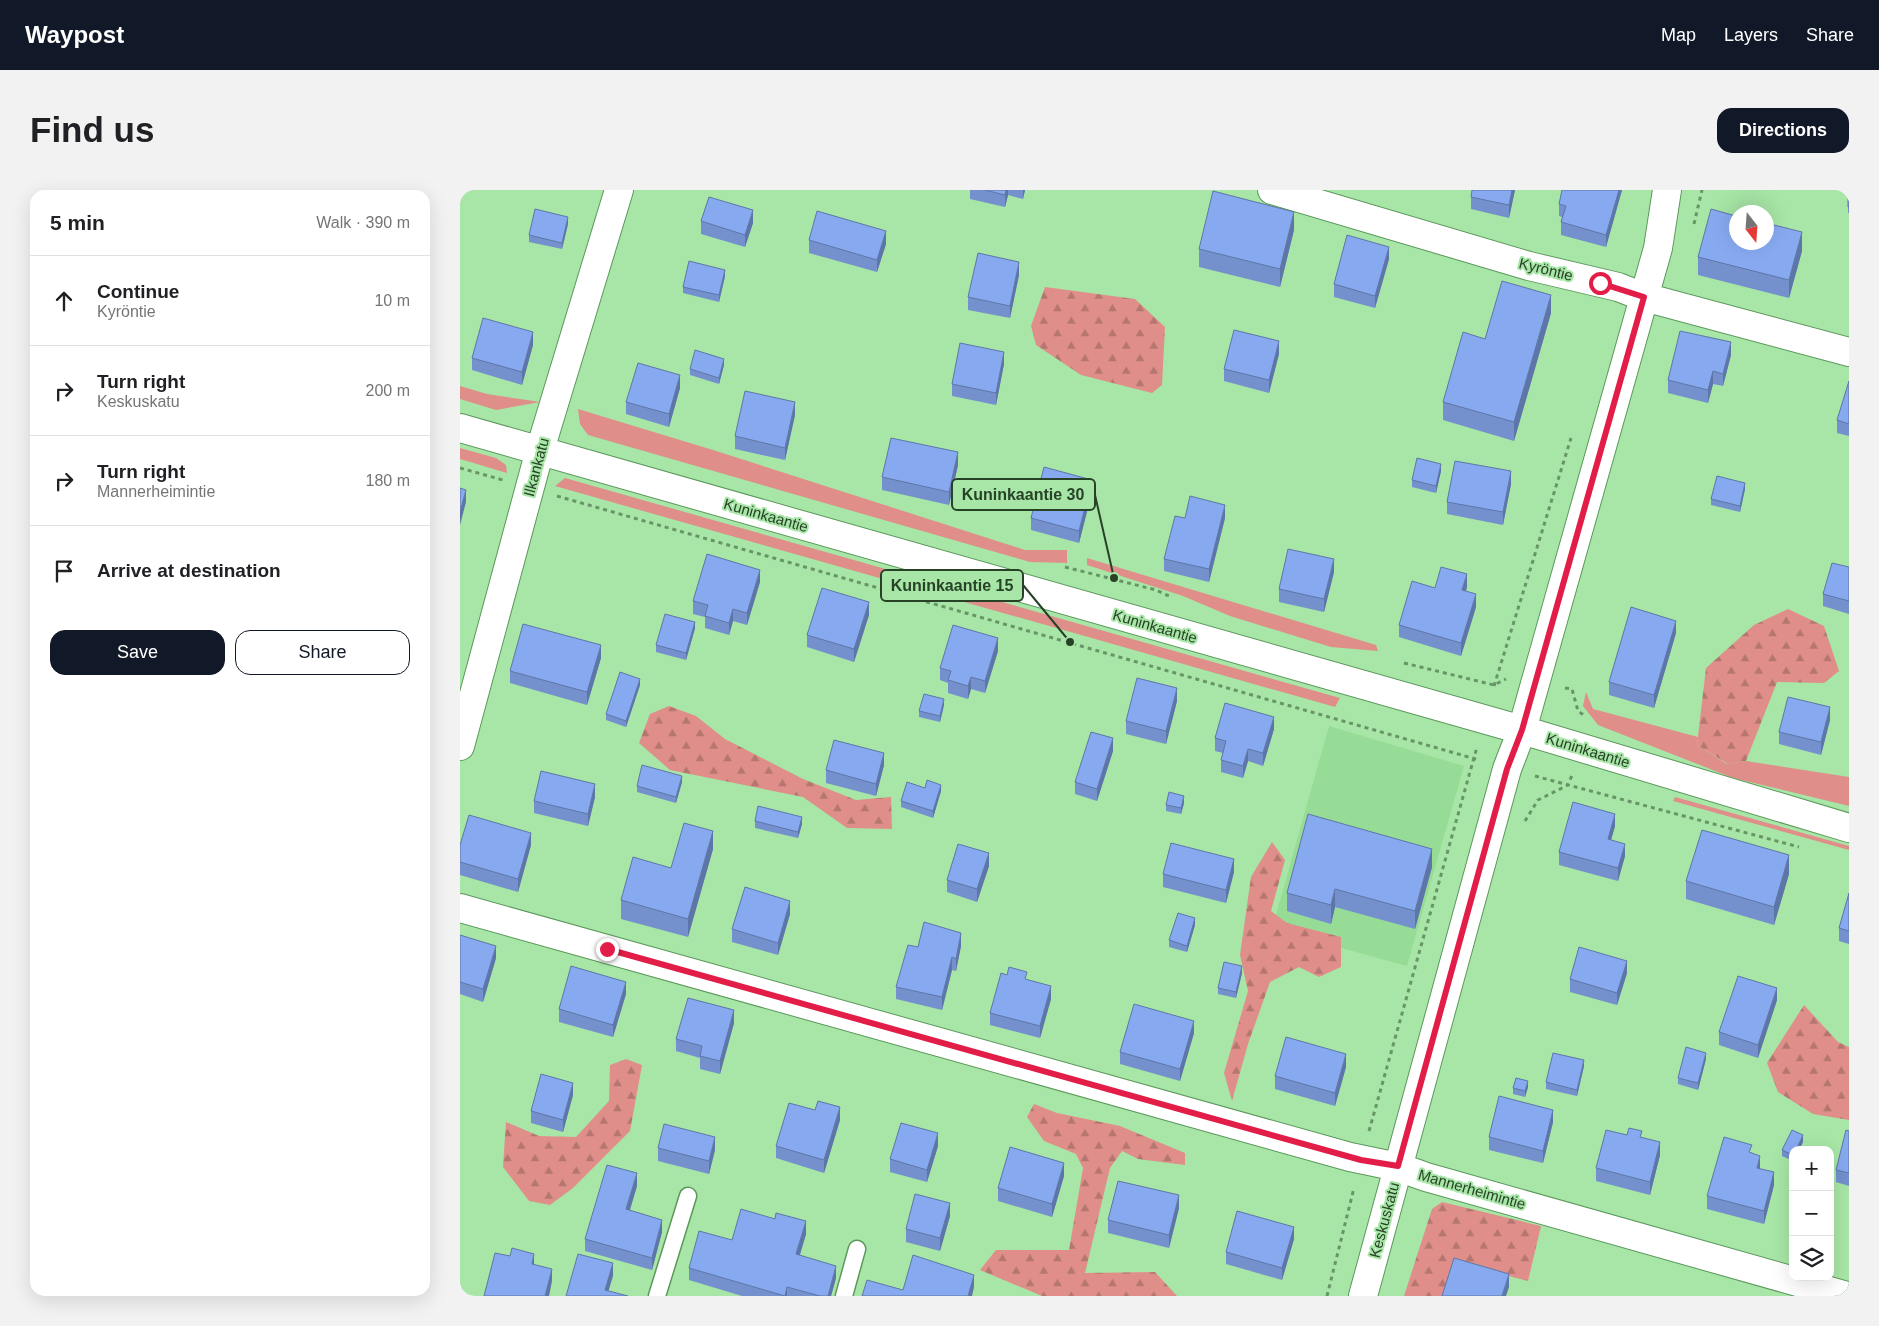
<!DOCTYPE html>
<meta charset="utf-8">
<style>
body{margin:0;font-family:Helvetica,sans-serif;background:#f2f2f2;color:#202124}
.controls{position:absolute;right:15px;bottom:15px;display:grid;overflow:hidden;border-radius:10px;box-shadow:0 5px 20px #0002}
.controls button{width:45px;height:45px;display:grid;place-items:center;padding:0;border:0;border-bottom:1px solid #e0e0e0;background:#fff;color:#202124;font:25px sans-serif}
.compass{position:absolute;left:1269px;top:15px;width:45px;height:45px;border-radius:50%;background:#fff;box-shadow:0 5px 20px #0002;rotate:163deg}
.stop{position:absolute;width:15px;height:15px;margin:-11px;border:4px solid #e11d48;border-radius:50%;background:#fff}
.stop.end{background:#e11d48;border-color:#fff;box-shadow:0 1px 5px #0008}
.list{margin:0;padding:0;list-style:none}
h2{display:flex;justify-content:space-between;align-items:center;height:65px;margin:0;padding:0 20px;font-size:21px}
h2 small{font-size:16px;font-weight:400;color:#757577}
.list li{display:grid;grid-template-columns:32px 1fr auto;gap:15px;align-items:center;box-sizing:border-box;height:90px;padding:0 20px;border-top:1px solid #e0e0e0}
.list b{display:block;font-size:19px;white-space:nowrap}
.list p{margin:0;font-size:16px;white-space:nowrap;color:#757577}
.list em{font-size:16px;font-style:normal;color:#757577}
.actions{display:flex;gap:10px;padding:15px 20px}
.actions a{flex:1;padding:11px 0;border:1px solid #111827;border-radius:15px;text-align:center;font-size:18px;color:#111827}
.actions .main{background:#111827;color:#fff}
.icon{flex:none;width:28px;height:28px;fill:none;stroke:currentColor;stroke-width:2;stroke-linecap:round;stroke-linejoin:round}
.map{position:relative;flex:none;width:1389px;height:1106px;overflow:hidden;border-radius:15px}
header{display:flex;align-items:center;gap:30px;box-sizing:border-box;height:70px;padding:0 25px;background:#111827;color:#fff}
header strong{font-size:24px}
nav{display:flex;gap:28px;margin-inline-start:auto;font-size:18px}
.intro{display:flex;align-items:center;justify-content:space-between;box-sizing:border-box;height:120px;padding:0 30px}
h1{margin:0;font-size:35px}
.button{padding:12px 22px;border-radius:15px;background:#111827;color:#fff;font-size:18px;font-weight:700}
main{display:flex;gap:30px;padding:0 30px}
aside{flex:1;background:#fff;border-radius:15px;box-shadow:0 5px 20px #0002}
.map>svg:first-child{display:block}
.built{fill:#97dc96}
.green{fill:#e08e89}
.forest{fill:url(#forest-firs)}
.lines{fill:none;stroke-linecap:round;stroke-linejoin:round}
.service-casing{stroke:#5c985c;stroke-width:19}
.minor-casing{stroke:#5c985c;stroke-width:30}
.tertiary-casing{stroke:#5c985c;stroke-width:30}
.path{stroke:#689568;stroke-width:3;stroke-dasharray:4 4;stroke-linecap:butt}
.service{stroke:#fff;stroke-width:16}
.minor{stroke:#fff;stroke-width:28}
.tertiary{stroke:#fff;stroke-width:28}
.wall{fill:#7491ce}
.shaded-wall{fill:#5e76a7}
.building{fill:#87a9ef;stroke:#5e76a7}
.route{stroke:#e11d48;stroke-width:6}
.labels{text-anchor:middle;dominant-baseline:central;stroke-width:4;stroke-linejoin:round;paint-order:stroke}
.street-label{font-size:15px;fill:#284228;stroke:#a7e6a6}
.leader{fill:none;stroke:#284228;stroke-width:2}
.callout-dot{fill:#284228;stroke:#a7e6a6;stroke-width:2}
.callout{fill:#a7e6a6;stroke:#284228;stroke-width:2}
.callout-label{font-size:16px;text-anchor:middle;font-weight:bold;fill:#284228}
</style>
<header>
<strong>Waypost</strong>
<nav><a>Map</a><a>Layers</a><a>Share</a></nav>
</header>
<div class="intro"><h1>Find us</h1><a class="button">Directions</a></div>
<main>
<aside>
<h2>5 min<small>Walk · 390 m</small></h2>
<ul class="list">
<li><svg class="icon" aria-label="ahead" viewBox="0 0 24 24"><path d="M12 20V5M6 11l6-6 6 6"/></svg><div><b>Continue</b><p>Kyröntie</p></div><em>10 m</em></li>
<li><svg class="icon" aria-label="right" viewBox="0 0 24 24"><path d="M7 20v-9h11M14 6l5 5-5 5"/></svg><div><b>Turn right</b><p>Keskuskatu</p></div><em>200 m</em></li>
<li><svg class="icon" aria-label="right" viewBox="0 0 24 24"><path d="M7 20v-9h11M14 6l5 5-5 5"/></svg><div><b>Turn right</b><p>Mannerheimintie</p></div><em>180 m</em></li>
<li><svg class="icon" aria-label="arrive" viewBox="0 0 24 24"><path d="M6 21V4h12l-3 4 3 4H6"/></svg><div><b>Arrive at destination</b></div></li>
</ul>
<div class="actions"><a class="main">Save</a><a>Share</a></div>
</aside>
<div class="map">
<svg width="1389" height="1106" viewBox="0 0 1389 1106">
<defs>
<pattern id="forest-firs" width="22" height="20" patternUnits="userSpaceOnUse" patternTransform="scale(1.25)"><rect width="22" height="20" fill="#e08e89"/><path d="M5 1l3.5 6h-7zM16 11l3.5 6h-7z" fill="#b67670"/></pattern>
</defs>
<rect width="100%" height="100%" fill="#a7e6a6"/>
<path class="built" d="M869 536 1004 576 947 776 812 739Z"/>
<path class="green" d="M0 196 27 204 80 212 36 220 0 209Z
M118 219 253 260 565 360H607V373L570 372 128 245 120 234Z
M0 258 36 268 46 275 47 283 0 269Z
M105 288 880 508 875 517 95 296Z
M627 368 916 455 918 461 871 457 770 426 723 406 627 375Z
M1126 502 1133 519 1238 547 1237 555 1267 574 1286 571 1389 587V616L1273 588 1138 535 1123 516Z
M1215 607 1389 656V660L1213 611Z"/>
<path class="forest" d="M585 97 675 109 705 137 702 195 692 203 621 185 576 155 571 136Z
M1328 419 1364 436 1379 481 1364 493 1317 492 1286 571 1268 574 1237 555 1246 478 1294 435Z
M209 516 236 526 265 549 343 589 396 610 431 607 432 639 387 638 343 607 210 580 179 553 190 524Z
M812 652 825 670 811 721 827 733 881 747V777L859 787 839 777 810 792 788 854 772 911 764 883 788 801 780 765 791 687Z
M1344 815 1378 852 1389 857V930L1353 924 1318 902 1307 873Z
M166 869 182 875 170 941 113 998 90 1015 69 1011 43 977 46 932 79 946 116 947 149 911 150 875Z
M574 914 597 923 660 936 725 963V975L678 969 662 961 650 978 625 1083 695 1082 717 1106H582L520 1080 536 1060H609L623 978 616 964 584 951 567 927Z
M982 1012 1081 1036 1068 1091 995 1072 982 1106H944L972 1019Z"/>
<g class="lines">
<defs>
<path id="service" d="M197 1106 228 1006
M384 1106 397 1059"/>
<path id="minor" d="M812 0 1069 76 1158 97 1184 107 1389 162
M0 556 80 260 159 0
M0 718 890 967 938 977 966 987 1387 1106"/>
<path id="tertiary" d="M0 238 1062 540 1389 638
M903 1106 1047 579 1062 540 1198 58 1207 0"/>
</defs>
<use href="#service" class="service-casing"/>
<use href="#minor" class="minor-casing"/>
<use href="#tertiary" class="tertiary-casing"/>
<path class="path" d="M1234 34 1242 0
M0 278 43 290
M97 306 1019 570
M605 377 696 400 711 407
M944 473 1034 495 1046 489
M1034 496 1111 248
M1105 498 1112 499 1118 521 1125 526
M1075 586 1339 657
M1065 631 1078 610 1108 595 1112 585
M909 941 1017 557
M867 1106 894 998"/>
<use href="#service" class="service"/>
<use href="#minor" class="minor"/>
<use href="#tertiary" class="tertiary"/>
</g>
<path class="wall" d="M510 0H565L563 9 548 5 545 17 510 9Z
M1055 0 1049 28 1011 19V7Z
M1162 0 1146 57 1101 45V32L1102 27 1099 26V14Z
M1388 0H1389V23H1388Z
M241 31 293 33 285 57 241 44Z
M108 34 102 59 69 52V45Z
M834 40 820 97 739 77V59Z
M349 50 426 54 417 82 349 63Z
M1342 61 1329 108 1238 85V67Z
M929 69 915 118 874 107V94Z
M559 85 550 128 508 120V107Z
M265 86 259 112 223 103V97Z
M1091 123 1054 251 983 230V212L1025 149Z
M73 155 62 195 12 180V168Z
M819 164 809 203 764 191V179Z
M1271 165 1263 196 1253 194 1248 213 1208 203V190Z
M544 174 536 215 492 206V194Z
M264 175 259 194 230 185V179Z
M1389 191V246L1377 243V230Z
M220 198 209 237 166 224V212Z
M335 225 325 270 275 259V246Z
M498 275 489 315 422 300V287Z
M981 281 976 303 952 297V290Z
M1051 294 1043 335 987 324V312Z
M1285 299 1280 322 1251 315V309Z
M632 302 619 353 571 340V328Z
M765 328 749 392 704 381V369Z
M1389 377V424L1363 416V404Z
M874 382 864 422 819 412V399Z
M300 392 287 435 273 431 269 445 245 438V427L233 424V411Z
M1007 397 1006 401 1016 417 1001 466 939 447V435L975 398Z
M409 425 394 472 347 457V445Z
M235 438 226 470 196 462V455Z
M1216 443 1194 518 1149 505V492Z
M538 461 525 503 511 499 508 509 488 503V493L480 490V478Z
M141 468 127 515 50 493V481Z
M180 495 166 537 146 530V524Z
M717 511 706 554 666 544V531Z
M484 515 480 532 459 527V521Z
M1370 530 1361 565 1319 554V542Z
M814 539 803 576 788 571 783 588 761 582V570L763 563 755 561V548Z
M653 561 637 611 615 604V592Z
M424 575 416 606 366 593V580Z
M222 592 216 613 177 602V596Z
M465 598 481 601 473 628 441 617V611Z
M135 607 128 636 74 623V611Z
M724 613 721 624 706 621V615Z
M295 631 342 634 338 648 295 638Z
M1155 636 1151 650 1165 666 1158 691 1099 675V662Z
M0 655H71L58 702 0 685Z
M253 659 228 747 161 729V710L211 678Z
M529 676 517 712 487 702V690Z
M972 677 955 739 875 717 871 734 827 721V703Z
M774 682 766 713 703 697V684Z
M1329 684 1314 735 1226 709V691Z
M1389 703V754L1379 751V738Z
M330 724 318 765 272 752V739Z
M735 735 727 762 709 757V750Z
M0 745 36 768 23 812 0 804Z
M501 756 496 781 492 780 482 820 436 809V797L458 757Z
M782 783 776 808 758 804V798Z
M1167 783 1157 815 1110 802V789Z
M567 790 591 809 580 848 530 835V823Z
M166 804 153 847 99 832V819Z
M1317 810 1298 868 1259 855V842Z
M274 833 260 884 240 879V868L216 861V849Z
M734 843 720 891 660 874V862Z
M1246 869 1238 900 1218 894V888Z
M1124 876 1117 906 1086 899V892Z
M886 877 875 916 815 899V886Z
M1068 897 1065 907 1053 904V898Z
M113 905 103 942 71 933V921Z
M355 920 380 930 364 983 316 968V956Z
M1093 932 1083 973 1029 960V947Z
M1389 941V996L1376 992V980Z
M1167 945 1182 947 1200 965 1190 1005 1136 991V978Z
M1343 952 1339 960H1333V971L1322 966V960Z
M478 956 467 992 430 982V969Z
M198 958 255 960 249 984 198 971Z
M1292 963 1300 979 1314 995 1304 1034 1247 1019V1006Z
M604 986 592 1027 538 1011V998Z
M177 996 170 1020 202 1042 192 1080 125 1061V1049Z
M719 1018 709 1058 648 1043V1030Z
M490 1026 480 1061 446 1052V1039Z
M346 1044 340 1065 376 1088 371 1106H282L229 1090V1078L272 1050Z
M834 1049 822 1090 766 1074V1062Z"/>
<path class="shaded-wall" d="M546 0H548V5L545 17V5Z
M563 0H565L563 9Z
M1052 0H1055L1049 28V15Z
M1159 0H1162L1146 57V45Z
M293 20V33L285 57V45Z
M834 22V40L820 97V79Z
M108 27V34L102 59V53Z
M426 41V54L417 82V70Z
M1342 42V61L1329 108V90Z
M929 57V69L915 118V106Z
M559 72V85L550 128V116Z
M265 80V86L259 112V105Z
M1091 105V123L1054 251V232Z
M73 142V155L62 195V182Z
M819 151V164L809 203V190Z
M1271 152V165L1263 196V184Z
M544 162V174L536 215V203Z
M264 169V175L259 194V188Z
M1253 181V194L1248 213V200Z
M220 185V198L209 237V224Z
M335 212V225L325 270V258Z
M498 262V275L489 315V302Z
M981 274V281L976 303V296Z
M1051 281V294L1043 335V322Z
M632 290V302L619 353V341Z
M1285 293V299L1280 322V316Z
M6 300V312L0 335V322Z
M765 315V328L749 392V379Z
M874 369V382L864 422V409Z
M300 380V392L287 435V423Z
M1007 384V397L1002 413V400Z
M1016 404V417L1001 466V453Z
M409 412V425L394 472V459Z
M273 419V431L269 445V433Z
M1216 431V443L1194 518V505Z
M235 432V438L226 470V463Z
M538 448V461L525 503V491Z
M141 455V468L127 515V502Z
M511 487V499L508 509V496Z
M180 489V495L166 537V531Z
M717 498V511L706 554V541Z
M484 509V515L480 532V526Z
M1370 517V530L1361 565V552Z
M814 527V539L803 576V563Z
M653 548V561L637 611V599Z
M788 559V571L783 588V576Z
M424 563V575L416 606V594Z
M222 586V592L216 613V607Z
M135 594V607L128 636V624Z
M481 595V601L473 628V621Z
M724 606V613L721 624V618Z
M1155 624V636L1148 661V649Z
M342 627V634L338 648V642Z
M253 641V659L228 747V729Z
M71 643V655L58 702V689Z
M1165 654V666L1158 691V678Z
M972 659V677L955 739V721Z
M529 663V676L517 712V699Z
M1329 665V684L1314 735V717Z
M774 669V682L766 713V700Z
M875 699V717L871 734V715Z
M330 711V724L318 765V753Z
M735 728V735L727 762V756Z
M501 743V756L496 781V769Z
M36 756V768L23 812V799Z
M492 767V780L482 820V807Z
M1167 771V783L1157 815V803Z
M782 776V783L776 808V802Z
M166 792V804L153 847V835Z
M591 796V809L580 848V836Z
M1317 798V810L1298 868V855Z
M274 820V833L260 884V871Z
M734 831V843L720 891V879Z
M1246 863V869L1238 900V893Z
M886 864V877L875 916V903Z
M1124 870V876L1117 906V900Z
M1068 891V897L1065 907V901Z
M113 893V905L103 942V930Z
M380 917V930L364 983V970Z
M1093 920V932L1083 973V961Z
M478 943V956L467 992V980Z
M1343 945V952L1339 960H1336Z
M255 947V960L249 984V971Z
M1200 952V965L1190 1005V992Z
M1300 966V978L1297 990V978Z
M604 973V986L592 1027V1014Z
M1314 982V995L1304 1034V1021Z
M177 983V996L166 1032V1019Z
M719 1005V1018L709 1058V1045Z
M490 1013V1026L480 1061V1048Z
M202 1030V1042L192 1080V1068Z
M346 1031V1044L336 1077V1064Z
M834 1037V1049L822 1090V1078Z
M74 1064V1076L72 1074Z
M153 1073V1086L147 1106 145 1100Z
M376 1076V1088L371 1106H368Z
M92 1079V1091L89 1106H85Z
M1049 1084V1097L1046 1106H1042Z
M514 1085V1097L512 1106H508Z
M327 1097V1106H325Z"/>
<path class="building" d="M525 0H546L545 5Z
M1012 0H1052L1049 15 1011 7Z
M1102 0H1159L1146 45 1101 32 1106 16 1099 14Z
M1388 0H1389V17H1388Z
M753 1 834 22 820 79 739 59Z
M249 7 293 20 285 45 241 31Z
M75 19 108 27 102 53 69 45Z
M1251 19 1276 26V52H1306V33L1342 42 1329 90 1238 67Z
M357 21 426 41 417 70 349 50Z
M887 45 929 57 915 106 874 94Z
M518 63 559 72 550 116 508 107Z
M229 71 265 80 259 105 223 97Z
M1042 91 1091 105 1054 232 983 212 1003 142 1025 149Z
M23 128 73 142 62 182 12 168Z
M774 140 819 151 809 190 764 179Z
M1220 141 1271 152 1263 184 1253 181 1248 200 1208 190Z
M500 153 544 162 536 203 492 194Z
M235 160 264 169 259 188 230 179Z
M178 173 220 185 209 224 166 212Z
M1389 191V234L1377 230Z
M285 201 335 212 325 258 275 246Z
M431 248 498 262 489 302 422 287Z
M957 268 981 274 976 296 952 290Z
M995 271 1051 281 1043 322 987 312Z
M584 277 632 290 619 341 571 328Z
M1257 286 1285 293 1280 316 1251 309Z
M0 298 6 300 0 322Z
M730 306 765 315 749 379 704 369 715 326 725 328Z
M828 359 874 369 864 409 819 399Z
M247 364 300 380 287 423 273 419 269 433 245 426 248 415 233 411Z
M1372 373 1389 377V411L1363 404Z
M981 377 1007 384 1002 400 1016 404 1001 453 939 435 952 391 975 398Z
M362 398 409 412 394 459 347 445Z
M1171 417 1216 431 1194 505 1149 492Z
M205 424 235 432 226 463 196 455Z
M63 434 141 455 127 502 50 481Z
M493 435 538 448 525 491 511 487 508 496 488 490 491 481 480 478Z
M160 482 180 489 166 531 146 524Z
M677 488 717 498 706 541 666 531Z
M464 504 484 509 480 526 459 521Z
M1328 507 1370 517 1361 552 1319 542Z
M765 513 814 527 803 563 788 559 783 576 761 570 766 551 755 548Z
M631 542 653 548 637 599 615 592Z
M374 550 424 563 416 594 366 580Z
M182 575 222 586 216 607 177 596Z
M81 581 135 594 128 624 74 611Z
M467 590 481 595 473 621 441 611 447 592 465 598Z
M709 602 724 606 721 618 706 615Z
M1113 612 1155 624 1148 649 1165 654 1158 678 1099 662Z
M298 616 342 627 338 642 295 631Z
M848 624 972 659 955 721 875 699 871 715 827 703Z
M9 625 71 643 58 689 0 672V655Z
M224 633 253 641 228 729 161 710 173 667 211 678Z
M1242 640 1329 665 1314 717 1226 691Z
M711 653 774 669 766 700 703 684Z
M498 654 529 663 517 699 487 690Z
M285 697 330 711 318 753 272 739Z
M1389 703V741L1379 738Z
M718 723 735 728 727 756 709 750Z
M464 732 501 743 496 769 492 767 482 807 436 797 448 755 458 757Z
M0 745 36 756 23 799 0 792Z
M1119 757 1167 771 1157 803 1110 789Z
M764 772 782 776 776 802 758 798Z
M111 776 166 792 153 835 99 819Z
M549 777 567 782 565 789 591 796 580 836 530 823 541 783 547 785Z
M1278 786 1317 798 1298 855 1259 842Z
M228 808 274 820 260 871 240 866 242 856 216 849Z
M674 814 734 831 720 879 660 862Z
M826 847 886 864 875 903 815 886Z
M1226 857 1246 863 1238 893 1218 888Z
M1093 863 1124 870 1117 900 1086 892Z
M81 884 113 893 103 930 71 921Z
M1056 888 1068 891 1065 901 1053 898Z
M1039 906 1093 920 1083 961 1029 947Z
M358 911 380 917 364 970 316 956 329 913 355 920Z
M441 933 478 943 467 980 430 969Z
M204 934 255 947 249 971 198 958Z
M1169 938 1182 941 1180 947 1200 952 1190 992 1136 978 1146 940 1167 945Z
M1332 940 1343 945 1336 960H1333V965L1322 960Z
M1386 940 1389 941V983L1376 980Z
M1264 947 1292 955 1289 962 1300 966 1297 978 1314 982 1304 1021 1247 1006Z
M550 957 604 973 592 1014 538 998Z
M147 975 177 983 166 1019 202 1030 192 1068 125 1049Z
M658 991 719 1005 709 1045 648 1030Z
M455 1004 490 1013 480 1048 446 1039Z
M281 1019 315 1029 316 1023 346 1031 336 1064 376 1076 368 1106H360L327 1097 325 1106 229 1078 239 1041 272 1050Z
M777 1021 834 1037 822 1078 766 1062Z
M52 1058 74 1064 72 1074 92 1079 85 1106H24L35 1063 50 1066Z
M118 1064 153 1073 145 1100 168 1106H106Z
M453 1065 514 1085 508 1106H402L407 1090 443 1100Z
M994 1068 1049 1084 1042 1106H982Z"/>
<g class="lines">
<path class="route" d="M147 759 901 970 938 976 1047 579 1062 540 1184 107 1140 93"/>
</g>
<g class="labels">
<g class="street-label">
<text transform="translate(1086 79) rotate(14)">Kyröntie</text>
<text transform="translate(76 277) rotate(-75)">Ilkankatu</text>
<text transform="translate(306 325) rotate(16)">Kuninkaantie</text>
<text transform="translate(695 436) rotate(16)">Kuninkaantie</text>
<text transform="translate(1128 560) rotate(17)">Kuninkaantie</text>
<text transform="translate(1012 999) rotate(16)">Mannerheimintie</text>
<text transform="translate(924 1030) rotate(-75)">Keskuskatu</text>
</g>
</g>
<path class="leader" d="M654 388L635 305M610 452L563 395"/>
<g class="callout-dot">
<circle cx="654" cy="388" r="5"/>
<circle cx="610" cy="452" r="5"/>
</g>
<g class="callout">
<rect x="492" y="289" width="143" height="31" rx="5"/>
<rect x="421" y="380" width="142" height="31" rx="5"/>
</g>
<g class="callout-label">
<text x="563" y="310">Kuninkaantie 30</text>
<text x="492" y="401">Kuninkaantie 15</text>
</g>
</svg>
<div class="controls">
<button>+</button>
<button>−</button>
<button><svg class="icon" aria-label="layers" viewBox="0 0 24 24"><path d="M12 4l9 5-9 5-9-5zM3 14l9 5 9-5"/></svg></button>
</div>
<svg class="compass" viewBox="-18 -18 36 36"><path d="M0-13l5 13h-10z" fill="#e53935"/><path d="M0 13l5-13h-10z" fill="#757577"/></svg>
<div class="stop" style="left:1140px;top:93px"></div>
<div class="stop end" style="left:147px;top:759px"></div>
</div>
</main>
